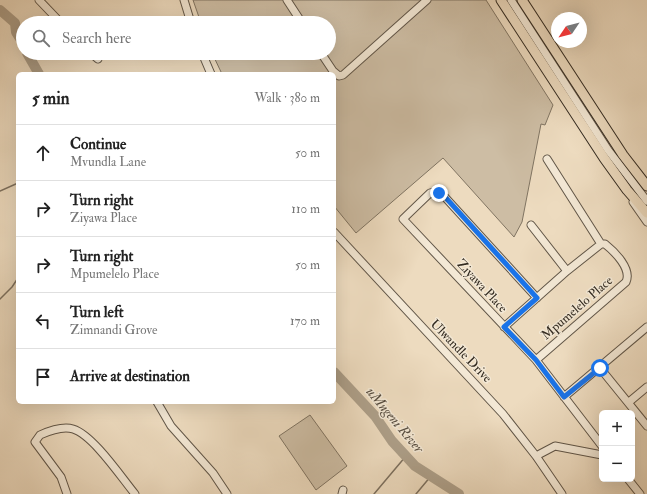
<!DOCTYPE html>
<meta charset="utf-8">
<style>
body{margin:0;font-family:"IM FELL Double Pica",serif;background:#f6f6f6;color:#222}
.controls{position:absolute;right:12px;bottom:12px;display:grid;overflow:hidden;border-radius:6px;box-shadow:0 4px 16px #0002}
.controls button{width:36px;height:36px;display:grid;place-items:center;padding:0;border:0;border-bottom:1px solid #e0e0e0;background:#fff;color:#222;font:20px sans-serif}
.compass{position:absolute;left:551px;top:12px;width:36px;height:36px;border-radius:50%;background:#fff;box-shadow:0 4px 16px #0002;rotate:235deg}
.stop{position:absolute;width:12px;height:12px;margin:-9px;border:3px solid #1a73e8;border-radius:50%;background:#fff}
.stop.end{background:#1a73e8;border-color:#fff;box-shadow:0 1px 4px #0008}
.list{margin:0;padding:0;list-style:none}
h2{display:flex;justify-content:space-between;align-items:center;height:52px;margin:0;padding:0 16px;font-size:17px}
h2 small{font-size:13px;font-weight:400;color:#767676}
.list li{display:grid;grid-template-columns:26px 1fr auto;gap:12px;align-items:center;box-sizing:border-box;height:56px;padding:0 16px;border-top:1px solid #e0e0e0}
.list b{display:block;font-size:15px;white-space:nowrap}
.list p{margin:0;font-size:13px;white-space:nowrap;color:#767676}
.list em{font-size:13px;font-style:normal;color:#767676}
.icon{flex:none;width:22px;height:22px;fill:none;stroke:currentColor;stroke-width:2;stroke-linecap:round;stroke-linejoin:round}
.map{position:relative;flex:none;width:647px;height:494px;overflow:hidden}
.search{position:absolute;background:#fff;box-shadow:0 4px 16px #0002;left:16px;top:16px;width:320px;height:44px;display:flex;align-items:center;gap:10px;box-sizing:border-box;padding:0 14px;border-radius:22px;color:#767676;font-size:15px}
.panel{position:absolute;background:#fff;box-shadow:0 4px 16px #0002;left:16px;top:72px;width:320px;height:332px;border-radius:6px}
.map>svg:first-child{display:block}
.green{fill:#cdbda4;stroke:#807462}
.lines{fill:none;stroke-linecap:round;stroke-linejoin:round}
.stream{stroke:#7c705f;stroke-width:1.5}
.river{stroke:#ad9f89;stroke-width:10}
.minor-casing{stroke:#615648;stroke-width:9}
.major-casing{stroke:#322a20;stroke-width:11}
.minor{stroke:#f3e8d5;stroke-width:7}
.major{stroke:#eddbbf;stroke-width:9}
.route{stroke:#1a73e8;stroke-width:5}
.labels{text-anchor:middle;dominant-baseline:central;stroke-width:3;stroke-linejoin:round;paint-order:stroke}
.street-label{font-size:13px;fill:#322a20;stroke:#f3e8d5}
.water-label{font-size:14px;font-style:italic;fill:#574d40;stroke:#f3e8d5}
</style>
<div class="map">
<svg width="647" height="494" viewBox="0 0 647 494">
<rect width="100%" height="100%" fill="#eddbbf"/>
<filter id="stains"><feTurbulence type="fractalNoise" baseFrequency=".005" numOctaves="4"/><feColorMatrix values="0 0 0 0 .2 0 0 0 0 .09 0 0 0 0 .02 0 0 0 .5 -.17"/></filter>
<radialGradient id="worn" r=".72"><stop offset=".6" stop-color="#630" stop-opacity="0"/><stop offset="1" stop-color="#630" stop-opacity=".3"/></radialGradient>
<path class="green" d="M193 0H486L553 105 545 125 541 124 522 222 514 237 443 158 356 233 334 206V74H222L212 53H329V23H201Z
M310 415 347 466 316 490 279 436Z"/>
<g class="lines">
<path class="stream" d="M0 191 18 183
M0 299 12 287 18 278
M374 494 406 456
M416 494 431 476"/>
<path class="river" d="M0 10 15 23 16 32 23 43
M27 53 39 74
M334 372 375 416 392 441 415 466 459 494"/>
<defs>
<path id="minor" d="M39 0 61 23
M184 0 191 23
M287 0 302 23
M511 0 608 150 647 201
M91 53 98 59
M202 53 211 74
M321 53 333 71 339 76 343 75 427 0
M547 159 601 244
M633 202 647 222
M531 225 567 271
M334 232 503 414 536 456 562 494
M537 298 443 195 434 192 430 193 403 219 536 360 602 446
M504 327 567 271 601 244H605C615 252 632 269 626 282L536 360
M600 368 647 426
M564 397 647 327
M157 402 171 426 213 473 227 494
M629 402 647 387
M536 456 555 446 602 455
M628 479 640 494
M67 494 61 477 35 442 40 435C49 431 63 426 73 429 93 435 121 477 135 494
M342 494 343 490"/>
<path id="major" d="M501 0 604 158 627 190 647 213
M522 0 623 155 647 186"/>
</defs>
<use href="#minor" class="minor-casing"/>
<use href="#major" class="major-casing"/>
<use href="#minor" class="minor"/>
<use href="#major" class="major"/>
</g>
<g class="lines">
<path class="route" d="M439 193 446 198 537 298 504 327 536 360 564 397 600 368"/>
</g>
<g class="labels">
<g class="street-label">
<text transform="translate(482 286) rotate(47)">Ziyawa Place</text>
<text transform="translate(577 308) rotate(-41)">Mpumelelo Place</text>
<text transform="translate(461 351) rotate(46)">Ulwandle Drive</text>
</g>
<g class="water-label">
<text transform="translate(395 420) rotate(50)">uMngeni River</text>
</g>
</g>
<rect width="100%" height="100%" filter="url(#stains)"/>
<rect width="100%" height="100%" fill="url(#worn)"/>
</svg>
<div class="controls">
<button>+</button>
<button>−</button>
</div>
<svg class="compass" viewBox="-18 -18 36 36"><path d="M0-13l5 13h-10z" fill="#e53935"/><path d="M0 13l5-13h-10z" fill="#767676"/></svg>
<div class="stop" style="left:600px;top:368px"></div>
<div class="stop end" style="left:439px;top:193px"></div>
<div class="search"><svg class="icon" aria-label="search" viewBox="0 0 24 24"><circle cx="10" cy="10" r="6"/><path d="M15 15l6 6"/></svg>Search here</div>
<section class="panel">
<h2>5 min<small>Walk · 380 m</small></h2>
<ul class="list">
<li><svg class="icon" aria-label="ahead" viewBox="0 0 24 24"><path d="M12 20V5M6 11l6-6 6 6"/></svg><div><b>Continue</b><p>Mvundla Lane</p></div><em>50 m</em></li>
<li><svg class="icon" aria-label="right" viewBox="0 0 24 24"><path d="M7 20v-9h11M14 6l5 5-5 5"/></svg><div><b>Turn right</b><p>Ziyawa Place</p></div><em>110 m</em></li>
<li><svg class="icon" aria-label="right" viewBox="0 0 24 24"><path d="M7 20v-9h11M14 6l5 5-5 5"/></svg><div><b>Turn right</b><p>Mpumelelo Place</p></div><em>50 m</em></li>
<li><svg class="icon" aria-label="left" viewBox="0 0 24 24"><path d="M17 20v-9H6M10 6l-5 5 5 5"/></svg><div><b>Turn left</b><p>Zimnandi Grove</p></div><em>170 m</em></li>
<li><svg class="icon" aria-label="arrive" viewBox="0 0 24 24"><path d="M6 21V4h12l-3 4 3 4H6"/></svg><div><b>Arrive at destination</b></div></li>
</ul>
</section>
</div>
